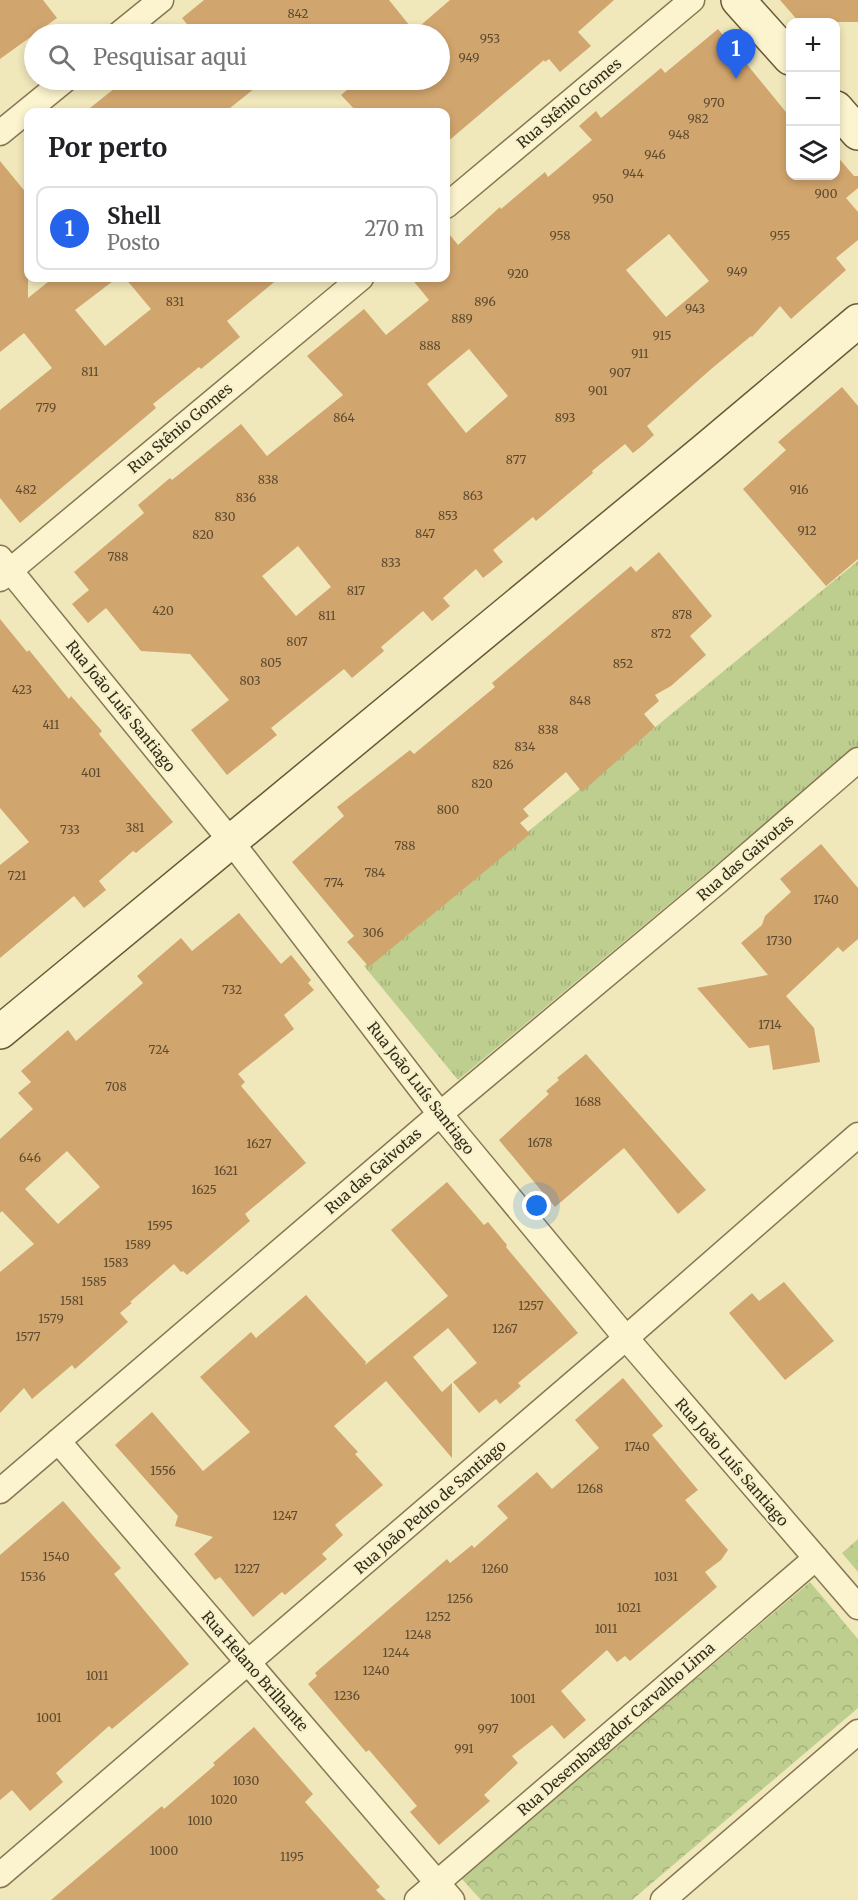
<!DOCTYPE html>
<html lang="pt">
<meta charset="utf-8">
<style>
body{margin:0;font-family:Merriweather,serif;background:#f2f2f2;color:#202124}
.controls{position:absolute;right:18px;top:18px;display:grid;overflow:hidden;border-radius:12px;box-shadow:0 3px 9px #0003}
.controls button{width:54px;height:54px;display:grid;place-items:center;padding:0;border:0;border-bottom:2px solid #e0e0e0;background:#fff;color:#202124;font:30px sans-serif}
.you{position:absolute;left:537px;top:1206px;width:21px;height:21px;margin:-15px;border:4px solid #fff;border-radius:50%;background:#1a73e8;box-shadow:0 0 0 9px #1a73e833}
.badge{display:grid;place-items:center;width:39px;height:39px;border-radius:50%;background:#2563eb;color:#fff;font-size:20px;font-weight:700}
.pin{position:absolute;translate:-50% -50px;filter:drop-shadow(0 2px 3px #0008)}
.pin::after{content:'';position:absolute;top:32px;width:21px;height:18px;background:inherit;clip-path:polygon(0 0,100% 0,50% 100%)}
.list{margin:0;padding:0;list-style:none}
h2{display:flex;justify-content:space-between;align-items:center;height:78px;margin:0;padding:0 24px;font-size:26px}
h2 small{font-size:20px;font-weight:400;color:#757577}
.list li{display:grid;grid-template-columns:39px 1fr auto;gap:18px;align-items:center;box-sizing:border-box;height:84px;margin:0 12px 12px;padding:0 12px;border:2px solid #e0e0e0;border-radius:12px}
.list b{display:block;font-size:22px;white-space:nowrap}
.list p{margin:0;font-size:20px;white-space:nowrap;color:#757577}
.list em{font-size:20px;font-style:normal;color:#757577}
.icon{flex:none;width:33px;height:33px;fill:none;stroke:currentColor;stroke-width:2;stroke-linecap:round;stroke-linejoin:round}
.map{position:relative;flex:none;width:858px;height:1900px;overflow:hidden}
.search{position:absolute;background:#fff;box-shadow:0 3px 9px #0003;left:24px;top:24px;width:426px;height:66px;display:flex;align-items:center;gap:15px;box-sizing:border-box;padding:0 21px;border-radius:33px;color:#757577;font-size:22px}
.panel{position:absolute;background:#fff;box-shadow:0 3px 9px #0003;left:24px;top:108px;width:426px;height:174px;border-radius:12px}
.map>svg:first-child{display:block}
.grass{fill:url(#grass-tufts)}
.park{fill:url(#park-crowns)}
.building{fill:#d1a56e;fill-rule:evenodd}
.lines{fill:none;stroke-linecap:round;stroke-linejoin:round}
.street-casing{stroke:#887754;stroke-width:27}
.secondary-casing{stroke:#6a5838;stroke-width:36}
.street{stroke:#fbf4ce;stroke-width:24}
.secondary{stroke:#fbf4ce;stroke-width:33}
.labels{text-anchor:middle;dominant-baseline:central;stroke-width:4.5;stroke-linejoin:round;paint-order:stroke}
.number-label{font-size:12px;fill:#5d4a2f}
.street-label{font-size:15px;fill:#362c1a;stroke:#f7f1cb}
</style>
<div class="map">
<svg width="858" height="1900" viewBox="0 0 858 1900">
<defs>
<pattern id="grass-tufts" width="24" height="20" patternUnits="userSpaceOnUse" patternTransform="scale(1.5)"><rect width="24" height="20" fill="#bece8f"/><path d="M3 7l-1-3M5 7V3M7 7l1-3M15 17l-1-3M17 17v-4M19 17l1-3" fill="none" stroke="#a4b17b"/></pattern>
<pattern id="park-crowns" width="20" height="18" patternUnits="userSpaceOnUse" patternTransform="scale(1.5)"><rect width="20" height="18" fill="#bece8f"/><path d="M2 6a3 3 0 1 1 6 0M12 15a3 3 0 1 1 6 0" fill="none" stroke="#a4b17b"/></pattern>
</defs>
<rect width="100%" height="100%" fill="#f0e8bb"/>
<path class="grass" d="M858 561V747L458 1080 364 966Z"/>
<path class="park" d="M858 1539V1572L842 1553Z
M810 1582 858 1639V1708L632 1900H481L461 1878Z"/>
<path class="building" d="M0 0H43L57 18 0 59Z
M204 0H389L414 31 450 0H614L578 32 591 46 560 72 549 59 545 62 544 60 446 143V112H357L341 95 359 80H440V34H195L182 18Z
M780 0H858V22H799Z
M718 29 790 117V176H836V155L854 176H858V188L846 198 858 212V240L836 258 846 270 791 319 780 306 752 337 751 336 710 370 647 426 654 435 643 445 633 453 625 444 592 471 593 473 536 521 533 517 493 550 503 562 483 578 476 569 443 598 450 606 432 621 423 611 381 647 384 651 352 678 344 669 271 728 277 735 227 775 191 730 229 700 190 654 141 651 106 608 88 623 72 604 89 590 74 572 144 513 138 505 170 478 172 480 241 424 267 456 343 395 307 356 364 309 386 335 429 300 411 278H446V230L458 245 500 207 501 209 545 172 548 177 592 140 579 126 596 111 601 118 661 68 665 73ZM669 234 709 281 666 317 626 270ZM469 349 508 396 466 433 427 384ZM298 546 331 587 296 616 262 576Z
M125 80H265L225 112H85Z
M0 161 28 195V298L53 278H117L75 310 105 346 151 309 125 278H279L227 321 240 337 201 369 199 367 153 404 156 408 20 523 0 498V410L52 368 24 333 0 352Z
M842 387 858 406V559L826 586 743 489 786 450 778 442Z
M659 552 712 616 690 636 706 655 671 686 655 695 659 701 644 714 655 727 582 792 566 772 523 809 529 816 520 823 530 834 369 967 347 942 354 936 292 862 344 816 337 807 410 750 414 754 495 687 492 683 631 566 636 572Z
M0 619 27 652 29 650 69 699 71 696 102 731 99 734 173 822 136 853 133 851 99 881 106 890 84 908 74 896 0 958V865L29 842 0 808Z
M821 844 858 888V939L843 952 838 947 786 996 814 1028 820 1062 773 1070 769 1045 749 1048 697 988 768 975 741 943 762 925 765 916 791 892 780 879Z
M239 913 281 964 291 955 311 980 308 983 314 990 284 1015 294 1029 238 1074 245 1082 241 1086 306 1163 245 1214 250 1221 187 1275 183 1271 181 1272 174 1264 130 1302 132 1303 120 1313 128 1322 75 1369 72 1365 32 1399 24 1388 0 1413V1272L34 1244 2 1211 0 1213V1139L33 1109 18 1093 31 1082 21 1071 68 1030 76 1041 143 983 137 976 181 938 192 951ZM67 1151 100 1187 58 1224 25 1189Z
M586 1054 706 1190 678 1214 624 1148 555 1207 499 1140 549 1094 546 1091 559 1080 557 1078Z
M447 1182 484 1225 488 1222 507 1245 506 1247 578 1333 518 1383 521 1386 500 1404 496 1399 479 1413 453 1382 477 1363 448 1328 413 1357 442 1392 452 1383V1458L386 1381 334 1426 358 1452 355 1454 383 1485 335 1525 343 1535 322 1554 327 1559 285 1595 282 1592 253 1617 220 1577 215 1580 194 1554 213 1537 175 1526 178 1516 115 1445 152 1412 203 1471 250 1432 200 1377 251 1332 256 1338 306 1295 366 1362 365 1365 448 1296 391 1230Z
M784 1282 834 1341 785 1380 729 1313 752 1293 759 1301Z
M623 1378 663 1426 652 1435 698 1490 685 1500 728 1550 721 1560 705 1572 717 1587 630 1661 625 1656 617 1662 607 1650 561 1691 586 1720 564 1739 552 1725 512 1756 518 1763 484 1795 490 1801 439 1845 410 1812 417 1806 369 1750 366 1752 308 1684 317 1676 315 1673 447 1559 450 1563 472 1545 474 1548 508 1518 497 1506 537 1472 552 1489 599 1448 575 1420Z
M63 1501 121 1568 114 1574 189 1664 112 1729 109 1726 56 1773 63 1782 30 1811 12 1790 0 1800V1555Z
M254 1727 313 1794 305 1802 380 1887 376 1890 386 1900H51L162 1806 164 1809 215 1765 213 1763Z"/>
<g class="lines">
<defs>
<path id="street" d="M119 34 161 0
M0 133 65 80
M446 206 692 0
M0 558 230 840 440 1114 626 1338 858 1607
M0 579 361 278
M58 1441 452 1900
M0 1491 440 1114 716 883 858 760
M0 1875 626 1338 858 1135
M417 1900 816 1558
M663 1900 858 1732"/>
<path id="secondary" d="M738 0 790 58
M836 108 858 133
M0 1032 705 450 858 321"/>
</defs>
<use href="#street" class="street-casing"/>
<use href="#secondary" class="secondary-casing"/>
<use href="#street" class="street"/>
<use href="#secondary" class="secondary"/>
</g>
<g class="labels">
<g class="number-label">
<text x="298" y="13">842</text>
<text x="490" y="38">953</text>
<text x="469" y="57">949</text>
<text x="714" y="102">970</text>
<text x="698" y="118">982</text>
<text x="679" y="134">948</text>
<text x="655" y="154">946</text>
<text x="633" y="173">944</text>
<text x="826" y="193">900</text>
<text x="603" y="198">950</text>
<text x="560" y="235">958</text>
<text x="780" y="235">955</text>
<text x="737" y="271">949</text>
<text x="518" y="273">920</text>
<text x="175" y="301">831</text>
<text x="485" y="301">896</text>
<text x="695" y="308">943</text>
<text x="462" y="318">889</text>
<text x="662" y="335">915</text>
<text x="430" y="345">888</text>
<text x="640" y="353">911</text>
<text x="90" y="371">811</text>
<text x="620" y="372">907</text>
<text x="598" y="390">901</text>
<text x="46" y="407">779</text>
<text x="344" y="417">864</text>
<text x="565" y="417">893</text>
<text x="516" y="459">877</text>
<text x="268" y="479">838</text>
<text x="26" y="489">482</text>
<text x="799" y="489">916</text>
<text x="473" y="495">863</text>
<text x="246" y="497">836</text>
<text x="448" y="515">853</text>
<text x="225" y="516">830</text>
<text x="807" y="530">912</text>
<text x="425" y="533">847</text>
<text x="203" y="534">820</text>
<text x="118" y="556">788</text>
<text x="391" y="562">833</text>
<text x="356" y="590">817</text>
<text x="163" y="610">420</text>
<text x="682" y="614">878</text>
<text x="327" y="615">811</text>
<text x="661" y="633">872</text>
<text x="297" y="641">807</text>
<text x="271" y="662">805</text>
<text x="623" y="663">852</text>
<text x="250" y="680">803</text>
<text x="22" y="689">423</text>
<text x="580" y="700">848</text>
<text x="51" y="724">411</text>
<text x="548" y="729">838</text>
<text x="525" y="746">834</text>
<text x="503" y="764">826</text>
<text x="91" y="772">401</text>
<text x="482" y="783">820</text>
<text x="448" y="809">800</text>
<text x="135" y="827">381</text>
<text x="70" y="829">733</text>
<text x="405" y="845">788</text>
<text x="375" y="872">784</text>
<text x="17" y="875">721</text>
<text x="334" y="882">774</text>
<text x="826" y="899">1740</text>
<text x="373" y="932">306</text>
<text x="779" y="940">1730</text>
<text x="232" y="989">732</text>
<text x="770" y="1024">1714</text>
<text x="159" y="1049">724</text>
<text x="116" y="1086">708</text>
<text x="588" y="1101">1688</text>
<text x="540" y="1142">1678</text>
<text x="259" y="1143">1627</text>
<text x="30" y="1157">646</text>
<text x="226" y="1170">1621</text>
<text x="204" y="1189">1625</text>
<text x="160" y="1225">1595</text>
<text x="138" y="1244">1589</text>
<text x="116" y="1262">1583</text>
<text x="94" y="1281">1585</text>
<text x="72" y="1300">1581</text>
<text x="531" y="1305">1257</text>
<text x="51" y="1318">1579</text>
<text x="505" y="1328">1267</text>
<text x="28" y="1336">1577</text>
<text x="637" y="1446">1740</text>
<text x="163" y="1470">1556</text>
<text x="590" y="1488">1268</text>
<text x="285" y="1515">1247</text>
<text x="56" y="1556">1540</text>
<text x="247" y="1568">1227</text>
<text x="495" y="1568">1260</text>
<text x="33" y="1576">1536</text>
<text x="666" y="1576">1031</text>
<text x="460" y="1598">1256</text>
<text x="629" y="1607">1021</text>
<text x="438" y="1616">1252</text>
<text x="606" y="1628">1011</text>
<text x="418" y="1634">1248</text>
<text x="396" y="1652">1244</text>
<text x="376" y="1670">1240</text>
<text x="97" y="1675">1011</text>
<text x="347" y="1695">1236</text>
<text x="523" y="1698">1001</text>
<text x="49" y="1717">1001</text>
<text x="488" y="1728">997</text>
<text x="464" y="1748">991</text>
<text x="246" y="1780">1030</text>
<text x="224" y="1799">1020</text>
<text x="200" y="1820">1010</text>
<text x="164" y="1850">1000</text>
<text x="292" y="1856">1195</text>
</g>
<g class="street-label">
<text transform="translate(569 103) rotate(-40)">Rua Stênio Gomes</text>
<text transform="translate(180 428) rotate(-40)">Rua Stênio Gomes</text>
<text transform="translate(121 706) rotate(51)">Rua João Luís Santiago</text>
<text transform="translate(745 858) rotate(-41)">Rua das Gaivotas</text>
<text transform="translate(421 1088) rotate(52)">Rua João Luís Santiago</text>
<text transform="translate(373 1171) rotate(-41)">Rua das Gaivotas</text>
<text transform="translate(732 1462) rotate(49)">Rua João Luís Santiago</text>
<text transform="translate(430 1507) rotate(-41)">Rua João Pedro de Santiago</text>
<text transform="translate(255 1671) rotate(49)">Rua Helano Brilhante</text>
<text transform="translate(616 1729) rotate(-41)">Rua Desembargador Carvalho Lima</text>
</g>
</g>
</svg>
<div class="controls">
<button>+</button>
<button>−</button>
<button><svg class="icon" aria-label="layers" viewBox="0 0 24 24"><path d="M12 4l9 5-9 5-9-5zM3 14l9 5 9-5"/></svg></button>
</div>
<div class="you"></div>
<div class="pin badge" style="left:736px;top:79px">1</div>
<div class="search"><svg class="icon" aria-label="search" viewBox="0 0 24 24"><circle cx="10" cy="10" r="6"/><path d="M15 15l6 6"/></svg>Pesquisar aqui</div>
<section class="panel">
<h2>Por perto<small></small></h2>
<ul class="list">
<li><span class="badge">1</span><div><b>Shell</b><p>Posto</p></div><em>270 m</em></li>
</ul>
</section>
</div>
